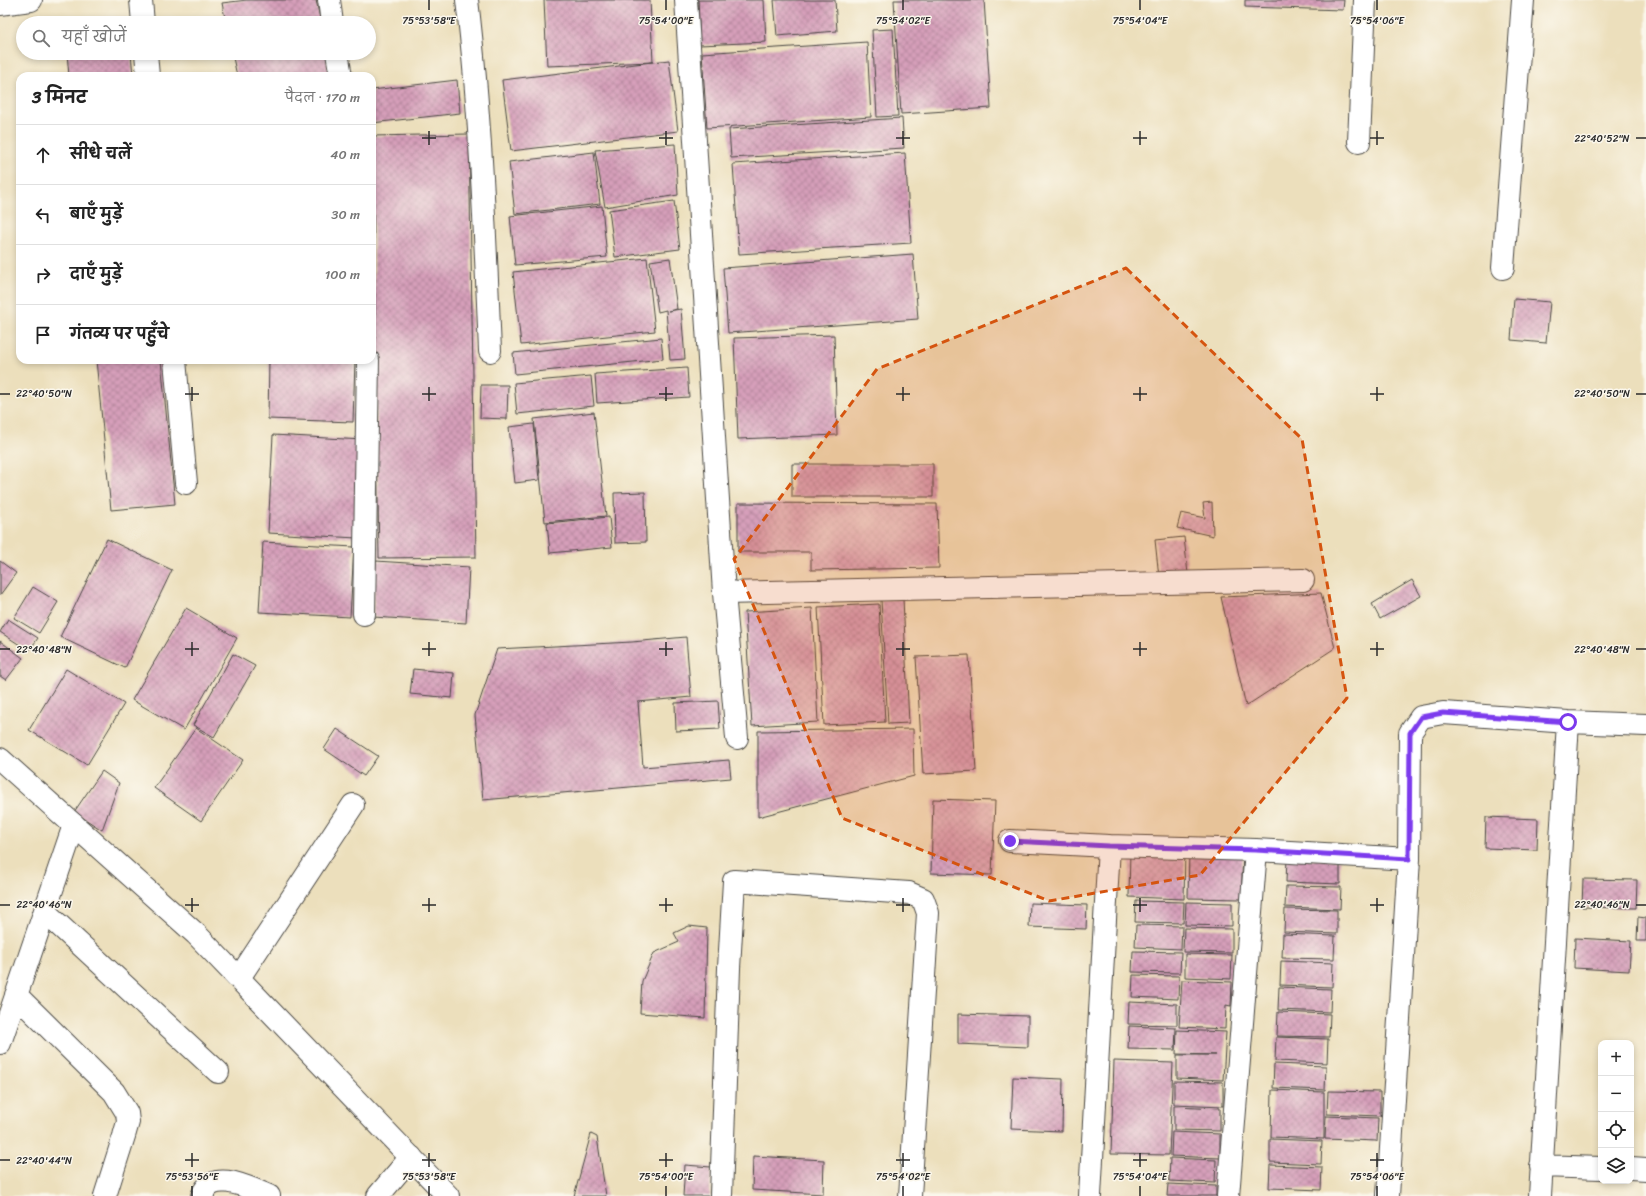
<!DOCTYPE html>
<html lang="hi">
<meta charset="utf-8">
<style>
body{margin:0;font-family:Sriracha,"Playpen Sans Deva",sans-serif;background:#f6f6f6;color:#222}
.controls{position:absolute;right:12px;bottom:12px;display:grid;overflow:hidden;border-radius:8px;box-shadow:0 2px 6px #0003}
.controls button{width:36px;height:36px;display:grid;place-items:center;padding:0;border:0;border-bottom:1px solid #e0e0e0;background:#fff;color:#222;font:20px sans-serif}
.stop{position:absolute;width:12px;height:12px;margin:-9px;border:3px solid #7c3aed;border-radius:50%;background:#fff}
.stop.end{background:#7c3aed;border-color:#fff;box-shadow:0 1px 4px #0008}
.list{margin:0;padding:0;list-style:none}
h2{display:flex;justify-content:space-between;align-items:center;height:52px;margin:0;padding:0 16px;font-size:17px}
h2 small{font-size:13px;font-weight:400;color:#767676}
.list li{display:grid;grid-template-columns:26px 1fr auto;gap:12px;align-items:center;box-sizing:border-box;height:60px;padding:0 16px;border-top:1px solid #e0e0e0}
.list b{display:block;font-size:15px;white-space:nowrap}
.list em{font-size:13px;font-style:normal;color:#767676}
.icon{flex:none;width:22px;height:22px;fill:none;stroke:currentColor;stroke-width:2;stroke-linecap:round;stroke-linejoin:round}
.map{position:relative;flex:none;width:1646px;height:1196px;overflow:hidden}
.search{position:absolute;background:#fff;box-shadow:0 2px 6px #0003;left:16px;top:16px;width:360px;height:44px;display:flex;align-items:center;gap:10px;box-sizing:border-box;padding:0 14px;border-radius:22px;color:#767676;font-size:15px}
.panel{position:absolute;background:#fff;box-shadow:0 2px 6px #0003;left:16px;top:72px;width:360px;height:292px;border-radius:12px}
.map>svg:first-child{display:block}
.building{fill:url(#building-cross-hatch)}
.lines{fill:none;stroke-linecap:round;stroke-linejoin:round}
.minor-casing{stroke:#484641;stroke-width:24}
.major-casing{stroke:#484641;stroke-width:24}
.minor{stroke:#fff;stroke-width:22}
.major{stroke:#fff;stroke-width:22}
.route{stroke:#7c3aed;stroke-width:5}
.marked{fill:#d5540f;fill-opacity:0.2;stroke:#d5540f;stroke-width:3;stroke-dasharray:8 5;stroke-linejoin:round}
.ticks{fill:none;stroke:#2b2b2b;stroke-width:1.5}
.ticks-label{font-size:10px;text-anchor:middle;fill:#2b2b2b;stroke:#fbf7ec;stroke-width:3;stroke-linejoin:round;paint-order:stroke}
</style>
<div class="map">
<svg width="1646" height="1196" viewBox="0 0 1646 1196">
<defs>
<pattern id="building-cross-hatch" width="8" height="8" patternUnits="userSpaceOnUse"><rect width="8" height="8" fill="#d69fba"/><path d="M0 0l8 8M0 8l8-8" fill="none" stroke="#ae8297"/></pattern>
</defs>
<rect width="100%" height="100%" fill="#fbf7ec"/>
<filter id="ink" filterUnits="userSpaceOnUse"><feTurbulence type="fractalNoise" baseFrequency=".025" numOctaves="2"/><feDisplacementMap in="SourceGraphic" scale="8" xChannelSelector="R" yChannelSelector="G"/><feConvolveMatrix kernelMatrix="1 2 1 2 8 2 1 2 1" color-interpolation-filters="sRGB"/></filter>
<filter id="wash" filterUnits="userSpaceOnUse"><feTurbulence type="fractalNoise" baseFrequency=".012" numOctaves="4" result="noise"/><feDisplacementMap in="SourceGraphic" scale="16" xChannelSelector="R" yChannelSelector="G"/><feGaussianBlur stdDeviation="0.9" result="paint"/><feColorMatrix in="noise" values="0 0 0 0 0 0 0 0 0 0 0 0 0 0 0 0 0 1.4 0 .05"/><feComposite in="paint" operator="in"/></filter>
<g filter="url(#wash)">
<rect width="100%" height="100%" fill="#ecdfbc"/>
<g id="blocks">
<path class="building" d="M247 0H316L321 23H226L222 3Z
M544 0H650L653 62 547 66Z
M698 0H764L766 42 700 45Z
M774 0H835L837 31 777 36Z
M894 0H984L991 108 901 114Z
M1245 0H1344L1343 10 1245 7Z
M893 29 898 116 877 117 872 30Z
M867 42 871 117 707 128 702 53Z
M67 53H131L133 76H69Z
M232 53H326L330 76H237Z
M669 60 678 131 511 151 502 80Z
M457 80 460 113 372 123V90Z
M902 118 904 148 731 158 729 129Z
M469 134 476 557 379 558 372 136Z
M675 144 678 195 605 207 595 150Z
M594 152 600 204 515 214 509 162Z
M905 153 911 243 739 254 733 164Z
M674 201 680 249 615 257 609 210Z
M602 206 607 257 515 265 510 216Z
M913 254 918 319 728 333 723 268Z
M647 258 655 331 521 345 513 272Z
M670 258 677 309 668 311 681 309 685 359 670 360 666 310 658 312 650 261Z
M1514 299 1550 302 1546 343 1511 340Z
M834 335 837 435 738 439 734 338Z
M661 338 663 359 515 374 513 353Z
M96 360H161L175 504 111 510Z
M269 360H355L353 422 268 419Z
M687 368 689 397 597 403 595 374Z
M591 376 594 406 517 414 514 383Z
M481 385H508L507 419 480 418Z
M594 412 606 516 545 522 534 419Z
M534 424 539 480 515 483 509 427Z
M273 435 363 440 357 538 268 533Z
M792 464H933V497H792Z
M645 492 646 542 615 543 614 493Z
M1212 502 1213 536 1177 528 1181 513 1205 518 1203 503Z
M738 503 937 504 939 568 811 570V552H738Z
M609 517 612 547 550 553 547 523Z
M1184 537 1188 574 1159 577 1155 540Z
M107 539 172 570 125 668 60 637Z
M263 542 354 547 350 617 259 612Z
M0 561 16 573 0 595Z
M376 561 469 567 466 623 373 617Z
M1412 580 1421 596 1380 619 1372 604Z
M33 587 58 602 39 633 14 618Z
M1321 593 1335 648 1246 706 1221 597Z
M903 599 909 723 888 724 881 600Z
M879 604 885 722 824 725 818 607Z
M186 608 237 638 184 730 132 700Z
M812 608 818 722 752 726 745 612Z
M8 619 38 638 29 651 0 632Z
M686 637 691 697 638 702 643 767 729 760 731 778 483 800 475 715 497 649 632 642Z
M0 641 23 658 6 680 0 676Z
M233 654 255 666 214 737 193 725Z
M969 655 976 771 923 774 916 657Z
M66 669 124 704 87 765 29 730Z
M413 669 454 673 452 698 410 694Z
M718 701 720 729 676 731 675 703Z
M196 728 243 760 201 821 154 788Z
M337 729 378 756 364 776 324 749Z
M913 729 914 776 758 817V731Z
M102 771 119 783 102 830 74 812Z
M933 799 995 801 992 875 931 873Z
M1486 817 1538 819 1537 850 1485 848Z
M1130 850 1185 852 1184 899 1129 897Z
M1189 852 1243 854 1241 899 1188 898Z
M1287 858 1340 860V884L1286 882Z
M1583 879 1637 880 1636 908 1582 907Z
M1286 886 1341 887 1340 909 1285 907Z
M1136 901 1184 902 1183 923 1135 922Z
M1186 902 1232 903V926L1185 925Z
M1030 903 1087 905 1086 929 1029 927Z
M1285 909 1337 910V934L1284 932Z
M1638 917 1646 918V941H1637Z
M1136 925 1182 926 1181 949 1135 947Z
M689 926 707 928 705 1018 640 1013 642 981 654 953 679 942 674 933Z
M1184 928 1232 929V953L1183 952Z
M1283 934 1335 936 1334 959 1282 958Z
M1575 938 1631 941 1629 971 1574 968Z
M1133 951 1181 952 1180 973 1132 972Z
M1185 954 1232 955 1231 979 1185 977Z
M1281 961 1333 963 1332 987 1280 985Z
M1133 975 1179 976 1178 999 1132 997Z
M1182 980 1232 982 1231 1006 1226 1005 1225 1029 1179 1027Z
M1279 987 1331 989 1330 1012 1278 1010Z
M1129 1002 1177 1004V1025L1128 1024Z
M1278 1012 1330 1014 1329 1037 1277 1036Z
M958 1014 1028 1016V1047L958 1044Z
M1129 1026 1176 1028 1175 1050 1128 1049Z
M1177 1030 1226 1032 1223 1080 1177 1078V1055H1216L1176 1054Z
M1276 1037 1328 1039 1327 1063 1275 1061Z
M1114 1061 1173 1063 1169 1155 1111 1154Z
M1274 1064 1326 1066 1325 1090 1273 1088Z
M1013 1077 1063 1079 1062 1131 1011 1129Z
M1174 1081 1223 1082V1106L1174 1104Z
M1272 1090 1324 1092V1139L1271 1137Z
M1328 1091 1380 1092V1116L1327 1114Z
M1174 1106 1220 1108V1131L1174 1130Z
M1326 1116 1378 1118 1377 1141 1325 1139Z
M1172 1132 1220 1134V1158L1171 1156Z
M591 1134 597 1137 606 1196H574Z
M1270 1139 1322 1141 1321 1164 1270 1162Z
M753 1156 824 1160 823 1194 752 1190Z
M1170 1158 1216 1160 1215 1183 1169 1181Z
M685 1165 711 1167 710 1196H683Z
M1270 1165 1322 1167 1321 1190 1269 1188Z
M1168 1184 1216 1186V1196H1167Z"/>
</g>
</g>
<g filter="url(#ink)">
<use href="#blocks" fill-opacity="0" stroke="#484641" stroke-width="1"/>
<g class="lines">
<defs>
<path id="minor" d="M141 0 143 23
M329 0 332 23
M467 0C481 117 485 233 490 351
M686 0 724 593 737 738
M0 4 31 0
M146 53 148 76
M337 53 341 76
M1359 142 1365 0
M1503 268 1523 0
M175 360 186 483
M724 593 1303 580
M364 614 368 360
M1010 841 1109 846 1256 850
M45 912 218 1072
M239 978 353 805
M16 995 114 1092 127 1113 128 1122 124 1136 105 1196
M0 1043 74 825
M1541 1166 1601 1168
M1631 1168 1646 1169
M202 1196C212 1167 251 1189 269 1196
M378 1196 411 1157
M721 1196 729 968 734 881 909 893 923 899 928 913 910 1196
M1090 1196 1109 846
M1228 1196 1256 850 1409 859
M1388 1196 1409 859 1410 733 1421 717 1443 713 1568 722 1646 725
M1540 1196 1568 722"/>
<path id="major" d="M0 759 196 934 448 1196"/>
</defs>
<use href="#minor" class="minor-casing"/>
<use href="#major" class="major-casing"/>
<use href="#minor" class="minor"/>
<use href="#major" class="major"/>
</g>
</g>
<g class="lines" filter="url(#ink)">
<path class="route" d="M1010 841 1109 846 1256 850 1409 859 1410 733 1421 717 1443 713 1568 722"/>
</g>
<path class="marked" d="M1126 268 1302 439 1347 698 1200 875 1049 901 842 818 734 559 877 369Z"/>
<path class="ticks" d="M429 0V10M666 0V10M903 0V10M1140 0V10M1377 0V10M429 131V145M666 131V145M903 131V145M1140 131V145M1377 131V145M422 138H436M659 138H673M896 138H910M1133 138H1147M1370 138H1384M1636 138H1646M192 387V401M429 387V401M666 387V401M903 387V401M1140 387V401M1377 387V401M0 394H10M185 394H199M422 394H436M659 394H673M896 394H910M1133 394H1147M1370 394H1384M1636 394H1646M192 642V656M429 642V656M666 642V656M903 642V656M1140 642V656M1377 642V656M0 649H10M185 649H199M422 649H436M659 649H673M896 649H910M1133 649H1147M1370 649H1384M1636 649H1646M192 898V912M429 898V912M666 898V912M903 898V912M1140 898V912M1377 898V912M0 905H10M185 905H199M422 905H436M659 905H673M896 905H910M1133 905H1147M1370 905H1384M1636 905H1646M192 1153V1167M429 1153V1167M666 1153V1167M903 1153V1167M1140 1153V1167M1377 1153V1167M0 1160H10M185 1160H199M422 1160H436M659 1160H673M896 1160H910M1133 1160H1147M1370 1160H1384M192 1186V1196M429 1186V1196M666 1186V1196M903 1186V1196M1140 1186V1196M1377 1186V1196"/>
<g class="ticks-label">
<text x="429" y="24">75°53'58"E</text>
<text x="666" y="24">75°54'00"E</text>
<text x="903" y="24">75°54'02"E</text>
<text x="1140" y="24">75°54'04"E</text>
<text x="1377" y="24">75°54'06"E</text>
<text x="1602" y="142">22°40'52"N</text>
<text x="44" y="397">22°40'50"N</text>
<text x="1602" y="397">22°40'50"N</text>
<text x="44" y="653">22°40'48"N</text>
<text x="1602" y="653">22°40'48"N</text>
<text x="44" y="908">22°40'46"N</text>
<text x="1602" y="908">22°40'46"N</text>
<text x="44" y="1164">22°40'44"N</text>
<text x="192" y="1180">75°53'56"E</text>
<text x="429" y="1180">75°53'58"E</text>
<text x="666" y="1180">75°54'00"E</text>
<text x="903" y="1180">75°54'02"E</text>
<text x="1140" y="1180">75°54'04"E</text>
<text x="1377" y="1180">75°54'06"E</text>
</g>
</svg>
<div class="controls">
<button>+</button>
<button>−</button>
<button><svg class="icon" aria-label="locate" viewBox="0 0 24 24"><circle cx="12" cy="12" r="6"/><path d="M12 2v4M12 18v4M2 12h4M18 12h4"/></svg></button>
<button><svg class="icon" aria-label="layers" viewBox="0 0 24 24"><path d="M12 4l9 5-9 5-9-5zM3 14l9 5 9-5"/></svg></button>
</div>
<div class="stop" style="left:1568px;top:722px"></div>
<div class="stop end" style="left:1010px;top:841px"></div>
<div class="search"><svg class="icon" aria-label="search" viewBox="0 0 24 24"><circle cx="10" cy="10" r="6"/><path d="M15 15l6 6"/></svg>यहाँ खोजें</div>
<section class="panel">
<h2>3 मिनट<small>पैदल · 170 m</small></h2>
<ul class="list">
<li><svg class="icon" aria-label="ahead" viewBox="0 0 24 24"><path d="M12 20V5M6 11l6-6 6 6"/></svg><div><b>सीधे चलें</b></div><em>40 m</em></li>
<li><svg class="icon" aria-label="left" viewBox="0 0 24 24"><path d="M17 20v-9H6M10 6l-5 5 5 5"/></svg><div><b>बाएँ मुड़ें</b></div><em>30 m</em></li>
<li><svg class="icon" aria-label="right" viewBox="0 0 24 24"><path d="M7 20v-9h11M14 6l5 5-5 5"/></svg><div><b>दाएँ मुड़ें</b></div><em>100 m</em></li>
<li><svg class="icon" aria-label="arrive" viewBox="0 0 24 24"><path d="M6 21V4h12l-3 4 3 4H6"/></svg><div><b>गंतव्य पर पहुँचे</b></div></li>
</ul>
</section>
</div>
